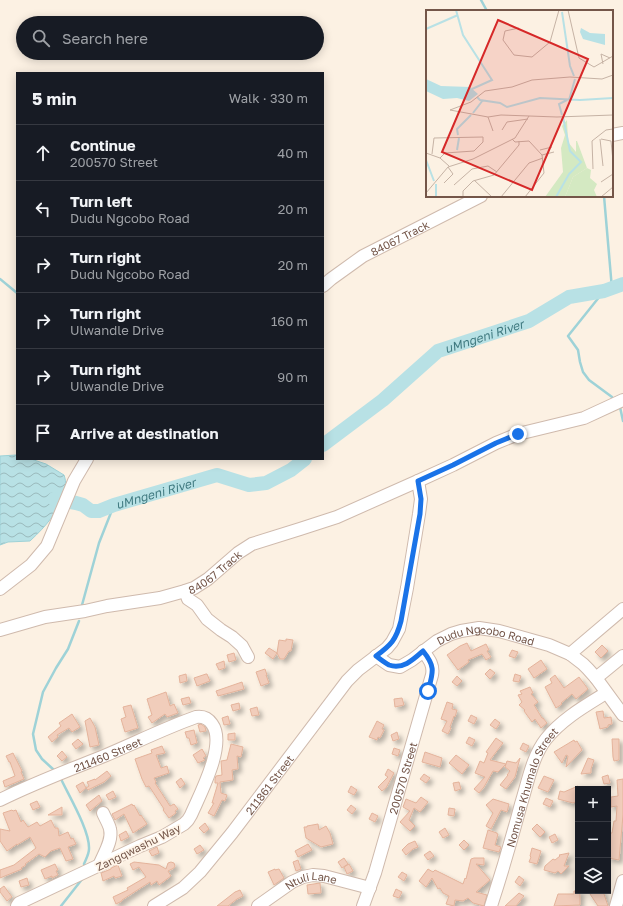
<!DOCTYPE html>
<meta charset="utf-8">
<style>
body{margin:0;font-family:"Golos Text",sans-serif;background:#20242c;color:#f1f3f6}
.controls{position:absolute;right:12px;bottom:12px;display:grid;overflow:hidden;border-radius:0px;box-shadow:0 2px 10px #0003}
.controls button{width:36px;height:36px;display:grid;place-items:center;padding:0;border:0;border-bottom:1px solid #363941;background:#171b24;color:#f1f3f6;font:20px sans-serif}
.stop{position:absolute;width:12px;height:12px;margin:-9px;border:3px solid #1a73e8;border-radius:50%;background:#fff}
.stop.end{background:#1a73e8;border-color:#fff;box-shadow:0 1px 4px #0008}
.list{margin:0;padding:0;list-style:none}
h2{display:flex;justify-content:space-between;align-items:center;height:52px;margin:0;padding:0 16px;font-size:17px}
h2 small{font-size:13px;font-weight:400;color:#9ea1a6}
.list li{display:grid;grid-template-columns:26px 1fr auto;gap:12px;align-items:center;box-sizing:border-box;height:56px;padding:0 16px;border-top:1px solid #363941}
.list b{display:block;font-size:15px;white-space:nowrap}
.list p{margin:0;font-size:13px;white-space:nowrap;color:#9ea1a6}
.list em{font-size:13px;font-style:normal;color:#9ea1a6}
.icon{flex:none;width:22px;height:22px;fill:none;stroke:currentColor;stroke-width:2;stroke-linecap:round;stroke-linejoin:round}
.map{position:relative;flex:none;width:623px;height:906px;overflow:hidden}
.search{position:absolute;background:#171b24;box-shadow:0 2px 10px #0003;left:16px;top:16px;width:308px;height:44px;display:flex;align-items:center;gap:10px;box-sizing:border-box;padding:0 14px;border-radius:22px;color:#9ea1a6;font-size:15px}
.panel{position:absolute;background:#171b24;box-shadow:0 2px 10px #0003;left:16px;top:72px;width:308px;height:388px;border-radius:0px}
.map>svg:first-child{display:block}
.water{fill:url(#water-waves);stroke:#9ed2d7}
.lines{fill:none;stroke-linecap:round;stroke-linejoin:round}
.stream{stroke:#9ed2d7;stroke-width:2.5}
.river{stroke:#b8e1e5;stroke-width:14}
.building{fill:#f1cdbb;stroke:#e4b39b;filter:url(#shadow)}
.minor-casing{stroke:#cfbaad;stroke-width:14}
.minor{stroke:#fff;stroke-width:12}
.route{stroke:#1a73e8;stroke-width:5}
.labels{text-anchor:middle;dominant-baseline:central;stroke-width:3.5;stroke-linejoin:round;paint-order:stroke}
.street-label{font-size:11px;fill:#745649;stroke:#fff5e9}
.water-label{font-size:12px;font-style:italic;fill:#407a80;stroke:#fff5e9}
.inset-river{fill:none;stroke:#b8e1e5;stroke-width:2}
.inset-road{fill:none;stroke:#c6b3a5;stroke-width:1}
.view{fill:#d62828;fill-opacity:0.15;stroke:#d62828;stroke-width:2}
.inset-edge{fill:none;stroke:#745649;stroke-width:2}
</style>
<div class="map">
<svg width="623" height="906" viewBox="0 0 623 906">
<defs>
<pattern id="water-waves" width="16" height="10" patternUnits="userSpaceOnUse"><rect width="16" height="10" fill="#b8e1e5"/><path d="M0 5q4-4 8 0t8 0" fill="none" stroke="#9ab9bc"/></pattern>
<filter id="shadow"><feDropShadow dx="3.5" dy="3.5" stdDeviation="2" flood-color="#0004"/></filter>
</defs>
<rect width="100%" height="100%" fill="#fcf1e3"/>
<path class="water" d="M16 455 17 459H31L46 464 64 475C66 481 66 483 64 490 59 512 46 526 30 541L8 542 0 545V456Z"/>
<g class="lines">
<path class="stream" d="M481 0 487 11
M604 196 612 289
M0 279 17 293
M604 291 568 336 578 350 580 362 583 372 589 380 612 397
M620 407 623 421
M82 605 99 543 114 505
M54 770 42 759 36 750 33 734 43 692 56 668 68 649 79 621
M61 779C69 796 90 831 89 849 89 854 86 859 84 864
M61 906 83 878"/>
<g class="river">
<path id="s1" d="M323 445 383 400 438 351 529 321 569 297 604 291 623 284"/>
<path id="s2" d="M54 499 76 503 83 505 91 511H99L114 505 217 475 249 485 266 483 291 470 305 459"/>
</g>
</g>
<path class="building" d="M286 639 293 640 291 651H289L284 659H280L277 653 279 640 286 641Z
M467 643 471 651 486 644 489 650 487 651 491 657 486 660 482 654 468 660 469 662 458 670 447 655 460 646Z
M602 645 608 651 601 658 595 652Z
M269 648 277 653 273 659 265 653Z
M512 650 518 652 515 658 509 656Z
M234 653 236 660 229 662 227 655Z
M541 660 547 669 534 678 528 669Z
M224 661 225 668 219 670 216 664Z
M265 669 267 675H266L269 683 261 686 256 672Z
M490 669 495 673 490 679 485 674Z
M186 674 187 681 180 683 179 676Z
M206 674H207L210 681 197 686 194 678Z
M515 674 521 676 519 682 513 681Z
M555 675 564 688 579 677 588 689 576 699 572 694 561 703 562 704 556 708 545 687 552 683 550 679Z
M457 676 462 681 457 686 452 682Z
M242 682 244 689 218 696 216 691Z
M530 687 533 693 531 694 538 702 534 705 542 718H543L547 723 541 728 535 719 532 722 524 711 525 710 519 705 522 702 518 695 522 694 520 691Z
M166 692 170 706 174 704 178 713 167 717 165 714 152 723 148 717 152 715 147 699Z
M189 697 191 703 183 705 181 699Z
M402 698 404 705 395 707 394 699Z
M447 702 453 704 452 709 457 710 455 717 454 716 450 727 451 728 448 734 442 731 447 721 441 719Z
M239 703 240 709 233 711 231 705Z
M131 705 138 728 125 732 121 719 126 717 123 707Z
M257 707 259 715 252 716 250 709Z
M603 711 604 718 611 717 612 724 608 725V727L600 729 596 712Z
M72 714 80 727 72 732 69 728 57 735 58 737 52 742 48 737 61 726 59 723Z
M471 715 477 718 474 724 468 721Z
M228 716 230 724 224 725 222 718Z
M90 718 95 727 99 745 90 747 85 721Z
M495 719 500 723 496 729 490 725Z
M377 721 384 725 382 729 384 730 380 738 378 737 377 740 369 737Z
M201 724 205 727 206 731 200 732 198 725Z
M194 730 197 743 191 745 189 738H187L185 732Z
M397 732 399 739 393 741 391 735Z
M235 733V740H228V734Z
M469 737 475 740 472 746 466 743Z
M496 738 503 743 490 760 506 764 507 761 516 763 520 758 515 777 506 789 500 785 508 775H507L510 771 505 767 506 764 498 772 493 771 484 787 479 793 474 789 485 777 475 773 480 761 484 763 488 753 486 752Z
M78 739 83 744 76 749 72 744Z
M612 739H619V760L614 761 613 757Z
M574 740 575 742 577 741 582 750 566 767 568 756 566 755 562 763 554 752Z
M523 743 529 746 526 752 520 749Z
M231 744 243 747 241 757 237 756 238 769 232 770 233 780 220 782 221 793 227 795 225 801 222 800 214 816 208 813 214 803H212L218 783H215V779L216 776 222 775 221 761 227 760Z
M162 746 165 753 156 755 161 768 167 766 169 773 154 778 156 782 155 783 170 806 174 804 178 809 175 811 176 813 169 818 163 810 164 809 149 786 146 787 142 779 135 759 152 753 151 750Z
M394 748 400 750 398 756 392 754Z
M202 749 206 756 203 758 205 760 198 763 193 755Z
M62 751 67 757 62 761 57 756Z
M425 752 442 758 440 767 422 762Z
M13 753 22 771 21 772 24 779 5 787 3 781 15 776 10 762H9L6 756Z
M456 755 469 765 462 774 449 763Z
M588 758 594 760 591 769V773L581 774Z
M388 769 394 773 386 788 382 791 378 787 388 777 385 775Z
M107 771 111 776 104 782 88 790 86 788 89 786 87 782 95 779V780Z
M424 774 430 778 426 783 420 779Z
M608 775 610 783 604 784 602 777Z
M544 776 554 780 548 792 538 788Z
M181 778 185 784 180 788 176 782Z
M623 779V815L619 860 608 858V833H612L614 821H616L617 806 611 807V797L618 796 617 780Z
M83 782 86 788 80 793 76 786Z
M459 782 461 789 455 791 453 783Z
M351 786 357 790 354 795 348 792Z
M578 786V801L573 803 558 799 560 791 564 792Z
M113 791 116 797 109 800 106 795Z
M99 795 102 801 90 811 86 805Z
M421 797 428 802 420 812 414 808 409 820 415 826 410 831 400 822 410 811 403 807 406 799 416 803Z
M546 798 553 801 550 807 543 804Z
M493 799 509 804 507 812 501 810 491 829 486 826 493 813 486 805Z
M37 801 40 807 33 810 30 804Z
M132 804 133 806 134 805 140 816 141 815 147 824 133 833 124 814 115 820 112 814Z
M351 805 356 809 352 814 347 810Z
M62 807V815H48Z
M449 808 455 809 454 816 448 815Z
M12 810 13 811 16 810 21 822 23 820 28 827 37 822 40 826 51 820 55 828H58L59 836 68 832 71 839 73 838 76 844 68 847 73 859 66 861 60 848 51 851 45 857 39 854 25 864 26 865 21 868 22 869 0 878V870L14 865 36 848 30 837 17 845V844L7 851 0 841V829L10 831 3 813Z
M372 813 378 816 375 822 369 819Z
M205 823 209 829 204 833 199 828Z
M318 824 319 830 326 826 330 833 333 844 321 847 306 838 304 827H307V826Z
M537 824 545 832 540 837 532 829Z
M445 828 449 835 443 838 439 832Z
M488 830 497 833V834H498L495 845 501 847 499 852 483 848Z
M126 831 129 837 121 841 119 835Z
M555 834 558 840 552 843 549 837Z
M464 840 469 845 464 850 459 845Z
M415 841 418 847 413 849 406 855 402 850 408 844Z
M308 844 312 850 298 857 295 851Z
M200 845 204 850 197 854 194 849Z
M157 847 159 853 152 856 149 851Z
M532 848 541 851 537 864 529 862 531 857 530 856Z
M430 851 434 856 428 860 424 855Z
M569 853 564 866H569L561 874 558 871 555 873 544 870 545 866 553 859 555 860 560 856 559 855Z
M344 858 348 864 342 868 338 862Z
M474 858H484V865L476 864 490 880 476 892 487 895 484 906 473 903 468 898 463 901 455 900 454 906 446 904 449 896 443 893 440 888 438 889 432 878 426 887 419 881 428 869 433 872 435 870 463 884 465 878 466 879 471 859Z
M298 860 301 869 296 871 293 862Z
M134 862 159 865 166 869 168 863 171 862 174 863 175 866 174 868 168 871 171 876 159 885 157 881 151 885 150 882 122 900V901L116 904 113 897 128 890 127 888 146 877 139 867 133 870 130 864Z
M55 864 58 870 56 871 58 875 52 878V876L45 879 41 870Z
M349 864 353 871 347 874 344 867Z
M118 865 122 876 115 878 114 876 103 881 101 873 111 869V868Z
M275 869V870L279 869 284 878 274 885 268 872Z
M402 872 407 875 404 881 398 877Z
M519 876 524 880 520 886 515 882Z
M27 878 29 885 21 887 19 881Z
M320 883 321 893 308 894 307 885Z
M4 886 12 897 7 901 0 892V889Z
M396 889 402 892 399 898 393 896Z
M240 890 243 896 237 899 228 906H217L235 892Z
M574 891H580V905L554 906 558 894H574Z
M600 891H603L608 906H598L590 894Z
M519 893 524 896 516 906H505Z"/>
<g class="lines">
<defs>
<g id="minor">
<path d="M612 135 623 133"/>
<path id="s3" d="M323 286 331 279 363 256 481 196"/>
<path d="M0 589 31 565 47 546 74 481 87 459"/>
<path d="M185 591 188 599 197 605 207 619 221 630 232 637 242 646 248 657"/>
<path id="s4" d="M0 630 45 617 85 611 107 606 160 598 185 591 194 588 208 579 238 553 252 544 300 529 337 517 418 481 453 465 496 443 518 434 584 418 623 400"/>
<path d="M570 654 623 609"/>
<path id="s5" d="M376 656 389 665 400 667 412 660 437 641 451 634 461 631 479 628 499 631 549 645 570 654 583 664 588 669 596 678 623 715"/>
<path d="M596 678 623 656"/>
<path id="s6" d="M0 800C34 783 69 770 104 756 135 743 165 728 196 717 203 716 208 718 212 724 227 744 200 794 191 815L188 820 184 824 162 837 140 846 19 903 17 906"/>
<path d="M99 866C103 855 113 841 110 829 109 824 105 818 103 813"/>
<path id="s7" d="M154 906 183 888 200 872 232 833 347 681 358 670 387 648 392 642 399 629 407 588 419 514 421 499 418 481"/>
<path id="s8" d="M258 906 292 882 303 877 313 875 324 876 370 888"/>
<path id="s9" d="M363 906 375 873 432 675C434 665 429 659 423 651"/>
<path id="s10" d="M491 906C502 872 512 838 521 804 528 782 532 757 546 739 562 719 585 706 606 693"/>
<path d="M616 906 623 881"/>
</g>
</defs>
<use href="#minor" class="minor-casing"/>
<use href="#minor" class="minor"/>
</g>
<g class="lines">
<path class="route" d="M428 691C433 672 436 667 423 651 414 659 403 670 389 665 385 663 380 659 376 656 391 645 396 640 401 621L420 514 421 499 418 481 453 465 496 443 518 434"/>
</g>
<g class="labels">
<g class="street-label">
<text stroke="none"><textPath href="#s3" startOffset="91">84067 Track</textPath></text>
<text stroke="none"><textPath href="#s4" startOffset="225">84067 Track</textPath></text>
<text stroke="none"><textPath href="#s5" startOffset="123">Dudu Ngcobo Road</textPath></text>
<text stroke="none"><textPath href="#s6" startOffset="117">211460 Street</textPath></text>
<text stroke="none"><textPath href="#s9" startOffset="134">200570 Street</textPath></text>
<text stroke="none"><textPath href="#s7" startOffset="169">211861 Street</textPath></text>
<text stroke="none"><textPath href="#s10" startOffset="126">Nomusa Khumalo Street</textPath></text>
<text transform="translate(138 847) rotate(-26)">Zangqwashu Way</text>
<text stroke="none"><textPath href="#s8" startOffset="61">Ntuli Lane</textPath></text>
</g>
<g class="water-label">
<text stroke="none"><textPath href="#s1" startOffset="197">uMngeni River</textPath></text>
<text stroke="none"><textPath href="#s2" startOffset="107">uMngeni River</textPath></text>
</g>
</g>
<g transform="translate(426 10)">
<rect width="187" height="187" fill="#fcf1e3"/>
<path d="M161 158 165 160 164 168 171 174 168 180 171 187H139L147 167Z" fill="#d4e9c2"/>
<path d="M141 110 142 132 150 142V131H151L161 158 147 167 139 187H119L137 162 135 138 139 125 136 116Z" fill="#d4e9c2"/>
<path d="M155 18 164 23 179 24V35L157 29 154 22ZM0 69 15 76 44 77 52 84 43 91 31 88 17 89 0 81Z" fill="#b8e1e5"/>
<path class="inset-river" d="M30 0 37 25 66 70 46 79M136 2 144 56 148 66M0 19 32 5M51 87 54 90 74 93 81 97 114 88 154 90 187 88M143 90 149 69M47 103 57 90M136 105 133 94 141 90M32 125 31 119 45 105M31 140 33 128M0 150 8 171M10 187V174M130 187 143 164 155 152 144 141 137 107"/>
<path class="inset-road" d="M142 0 153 48 168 57 187 46M93 18 79 21 77 30 88 45 106 47 124 32 133 0M177 54 175 44 184 48M187 65 176 69 144 67 106 70 86 77 59 81 45 92 24 100 62 107 75 105 131 107 187 105M62 107 67 121M76 120 81 112 102 109M86 129 89 132 103 131 116 145 118 163 99 187M174 129 177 156M175 129 185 131 187 151M114 140 126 137M0 143 14 148 23 156M6 144 8 128 57 127V132L48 141 19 143 14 148M116 145 128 142M167 159 166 131 180 120 187 119M48 170 66 187M175 172 187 164M18 173 27 164 22 157M28 175 46 159 62 156 71 162M0 183 22 157 47 149 89 128 103 106M37 187V181L47 171 68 165 93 135V131M75 187 103 153 117 148M175 187 187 177"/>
<path class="view" d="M72 10 162 49 106 180 16 142Z"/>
<rect width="187" height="187" class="inset-edge"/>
</g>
</svg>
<div class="controls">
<button>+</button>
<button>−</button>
<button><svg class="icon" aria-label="layers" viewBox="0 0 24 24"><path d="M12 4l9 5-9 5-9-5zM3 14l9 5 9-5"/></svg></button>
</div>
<div class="stop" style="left:428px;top:691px"></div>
<div class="stop end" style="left:518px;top:434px"></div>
<div class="search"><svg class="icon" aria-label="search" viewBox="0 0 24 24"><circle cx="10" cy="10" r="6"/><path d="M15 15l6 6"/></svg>Search here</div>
<section class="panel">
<h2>5 min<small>Walk · 330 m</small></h2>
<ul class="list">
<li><svg class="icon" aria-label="ahead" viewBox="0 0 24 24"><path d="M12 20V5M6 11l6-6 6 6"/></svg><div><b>Continue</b><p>200570 Street</p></div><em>40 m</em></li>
<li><svg class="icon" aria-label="left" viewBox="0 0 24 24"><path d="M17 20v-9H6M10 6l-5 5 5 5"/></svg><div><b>Turn left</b><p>Dudu Ngcobo Road</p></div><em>20 m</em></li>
<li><svg class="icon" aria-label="right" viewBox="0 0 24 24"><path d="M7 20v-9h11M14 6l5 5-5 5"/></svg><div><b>Turn right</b><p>Dudu Ngcobo Road</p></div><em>20 m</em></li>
<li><svg class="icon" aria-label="right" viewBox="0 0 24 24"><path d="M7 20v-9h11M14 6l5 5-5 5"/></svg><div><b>Turn right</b><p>Ulwandle Drive</p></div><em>160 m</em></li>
<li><svg class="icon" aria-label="right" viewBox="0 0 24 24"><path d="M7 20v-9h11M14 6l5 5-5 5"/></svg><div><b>Turn right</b><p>Ulwandle Drive</p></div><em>90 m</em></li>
<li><svg class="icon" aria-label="arrive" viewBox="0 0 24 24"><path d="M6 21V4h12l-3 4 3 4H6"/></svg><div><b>Arrive at destination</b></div></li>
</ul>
</section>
</div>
